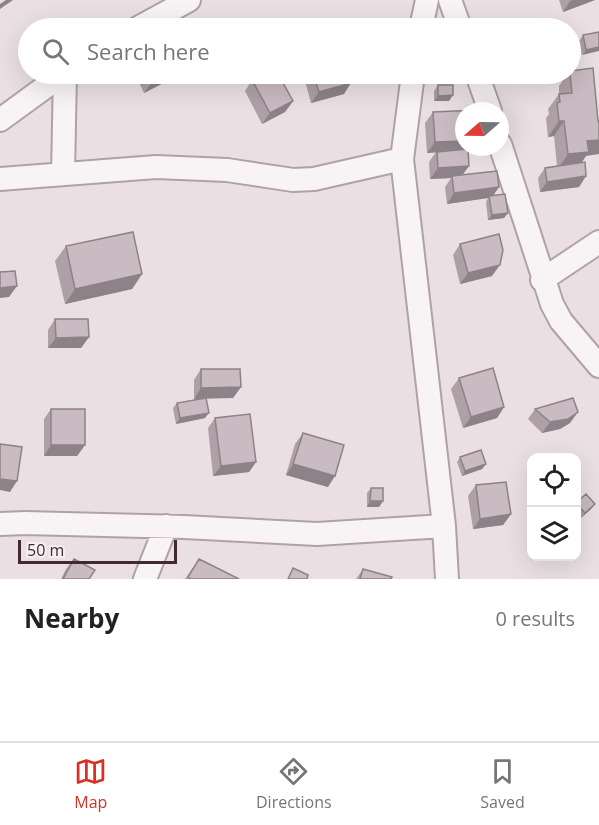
<!DOCTYPE html>
<style>
body{margin:0;font-family:"Open Sans",sans-serif;background:#f2f2f2;color:#222}
.controls{position:absolute;right:18px;bottom:18px;display:grid;overflow:hidden;border-radius:12px;box-shadow:0 6px 24px #0002}
.controls button{width:54px;height:54px;display:grid;place-items:center;padding:0;border:0;border-bottom:2px solid #e0e0e0;background:#fff;color:#222;font:30px sans-serif}
.compass{position:absolute;left:455px;top:102px;width:54px;height:54px;border-radius:50%;background:#fff;box-shadow:0 6px 24px #0002;rotate:250deg}
.scale{position:absolute;left:18px;bottom:15px;width:159px;box-sizing:border-box;padding-left:6px;border:3px solid #422832;border-top:0;font-size:16px;line-height:21px;white-space:nowrap;color:#422832;-webkit-text-stroke:4px #f7f0f3;paint-order:stroke}
.list{margin:0;padding:0;list-style:none}
h2{display:flex;justify-content:space-between;align-items:center;height:78px;margin:0;padding:0 24px;font-size:26px}
h2 small{font-size:20px;font-weight:400;color:#767676}
.icon{flex:none;width:33px;height:33px;fill:none;stroke:currentColor;stroke-width:2;stroke-linecap:round;stroke-linejoin:round}
.map{position:relative;flex:none;width:599px;height:579px;overflow:hidden}
.search{position:absolute;background:#fff;box-shadow:0 6px 24px #0002;left:18px;right:18px;top:18px;height:66px;display:flex;align-items:center;gap:15px;box-sizing:border-box;padding:0 21px;border-radius:33px;color:#767676;font-size:22px}
.sheet{height:162px;background:#fff}
nav{display:flex;justify-content:space-around;align-items:center;box-sizing:border-box;height:84px;border-top:2px solid #e0e0e0;background:#fff;font-size:16px;color:#767676}
nav a{display:grid;justify-items:center;gap:3px}
nav .on{color:#d93025}
.map>svg:first-child{display:block}
.lines{fill:none;stroke-linecap:round;stroke-linejoin:round}
.minor-casing{stroke:#b1a1a7;stroke-width:26}
.minor{stroke:#f8f3f5;stroke-width:22}
.wall{fill:#aea0a6}
.shaded-wall{fill:#8d8287}
.building{fill:#cabac1;stroke:#8d8287;stroke-width:1.5}
</style>
<div class="map">
<svg width="599" height="579" viewBox="0 0 599 579">
<rect width="100%" height="100%" fill="#eae0e4"/>
<g class="lines">
<defs>
<path id="minor" d="M450 0 460 28
M138 28 189 0
M421 28 427 0
M413 74 402 159 444 526 447 579
M477 74 490 111
M0 120 63 74
M500 144 552 304 561 321 599 366
M63 173 65 74
M0 179 156 167 227 170 293 180 314 179 402 159
M542 280 599 242
M0 524 25 523 184 527 317 534 444 526
M145 579 166 526"/>
</defs>
<use href="#minor" class="minor-casing"/>
<use href="#minor" class="minor"/>
</g>
<path class="wall" d="M559 0H595L563 12Z
M599 32 582 55 579 41 583 35Z
M135 74H181L179 75 144 93Z
M303 74H349L344 94 311 103Z
M567 74H570L586 156 581 163 586 176 579 187 540 192 538 178 545 168 557 166 554 136 548 137 546 118 549 114 548 109 559 94V86Z
M252 80 293 101 285 112 262 124 245 91Z
M438 85 453 95 449 101H434V91Z
M433 112 471 150 468 151 463 175 499 187 493 196 508 213 504 218 488 220 486 202 488 198 447 204 445 187 451 178 430 179 429 162 436 152 427 153 425 123Z
M460 244 492 276 460 284 453 255Z
M66 246 142 274 132 289 65 304 55 261Z
M55 319 89 337 81 348H48V330Z
M201 369 241 387 233 398H206L205 418 176 424 173 408 177 403 202 398 194 399V380Z
M459 378 504 407 497 418 463 428 451 389Z
M51 409 85 445 77 456H44V419Z
M535 409 570 423 560 429 542 433 528 419Z
M215 418 256 462 249 472 213 476 208 428Z
M303 433 328 487 286 475 295 444Z
M460 457 486 464 482 469 462 476 457 462Z
M476 485 511 514 503 525 473 529 468 496Z
M371 488 383 501 379 507H367V493Z
M576 503 591 509 581 518 576 513Z
M74 559 89 579H61L66 569Z
M199 559 239 579H185Z
M363 569 391 579H356Z"/>
<path class="shaded-wall" d="M6 0H13L0 9V4Z
M573 0H595L563 12 570 1Z
M599 47V51L582 55 586 50Z
M169 74H181L179 75 144 93 152 82Z
M351 83 344 94 311 103 319 92Z
M453 95 449 101H434L438 96Z
M293 101 285 112 262 124 270 113Z
M559 121H564L554 136 548 137Z
M599 140V154L586 156 578 168 557 170 568 154 587 141Z
M464 141V147H474L471 150 427 153 435 142Z
M469 166 461 177 452 176 451 178 430 179 438 168Z
M586 176 579 187 540 192 547 182Z
M499 187 491 198 489 196 488 198 447 204 454 193Z
M508 213 504 218 488 220 492 215Z
M500 265 492 276 460 284 468 273Z
M142 274 132 289 65 304 75 289Z
M17 286 9 297 0 298V288Z
M89 337 81 348H48L56 338Z
M241 387 233 398 194 399 201 388Z
M504 407 497 418 463 428 471 417Z
M578 412 570 423 560 429 542 433 550 422Z
M209 413 205 418 176 424 180 418Z
M51 445H85L77 456H44Z
M256 462 249 472 213 476 221 466Z
M293 464 335 476 328 487 286 475Z
M486 464 482 469 462 476 465 471Z
M0 479 17 481 10 492 0 490Z
M370 501H383L379 507H367Z
M595 504 591 509 581 518 585 513Z
M511 514 503 525 473 529 480 519Z"/>
<path class="building" d="M392 20 394 28H349Z
M599 32V47L586 50 583 35Z
M593 68 598 121H599V140L587 141 589 152 568 154 564 121H559L557 103 560 102 559 94 572 93 570 74V71Z
M148 74H169L152 82Z
M265 74H278L293 101 270 113 252 80Z
M313 74H349L351 83 319 92Z
M438 85H453V95L438 96Z
M477 110V111H464V141L435 142 433 112Z
M468 149 469 166 438 168 437 152Z
M585 162 586 176 547 182 545 168Z
M497 171 499 187 454 193 452 176Z
M505 194 508 213 492 215 489 196Z
M133 232 142 274 75 289 66 246Z
M499 234 503 250 500 265 468 273 460 244Z
M0 271V272L15 271 17 286 0 288Z
M55 319H88L89 337 56 338Z
M493 368 504 407 471 417 459 378Z
M201 369H240L241 387 201 388Z
M206 398 209 413 180 418 177 403Z
M573 398 578 412 568 419 550 422 535 409Z
M51 409H85V445H51Z
M250 414 256 462 221 466 215 418Z
M303 433 344 445 335 476 293 464Z
M0 444 22 447 17 481 0 479Z
M481 450 486 464 465 471 460 457Z
M506 482 511 514 480 519 476 485Z
M371 488H383V501H370Z
M586 494 595 504 585 513 576 503Z
M74 559 95 570 89 579H63Z
M199 559 239 579H191L188 577Z
M293 568 308 575 307 579H288Z
M363 569 392 577 391 579H360Z"/>
</svg>
<div class="controls">
<button><svg class="icon" aria-label="locate" viewBox="0 0 24 24"><circle cx="12" cy="12" r="6"/><path d="M12 2v4M12 18v4M2 12h4M18 12h4"/></svg></button>
<button><svg class="icon" aria-label="layers" viewBox="0 0 24 24"><path d="M12 4l9 5-9 5-9-5zM3 14l9 5 9-5"/></svg></button>
</div>
<svg class="compass" viewBox="-18 -18 36 36"><path d="M0-13l5 13h-10z" fill="#e53935"/><path d="M0 13l5-13h-10z" fill="#767676"/></svg>
<div class="scale">50 m</div>
<div class="search"><svg class="icon" aria-label="search" viewBox="0 0 24 24"><circle cx="10" cy="10" r="6"/><path d="M15 15l6 6"/></svg>Search here</div>
</div>
<section class="sheet">
<h2>Nearby<small>0 results</small></h2>
<ul class="list">
</ul>
</section>
<nav>
<a class="on"><svg class="icon" aria-label="map" viewBox="0 0 24 24"><path d="M3 6l6-2 6 2 6-2v14l-6 2-6-2-6 2zM9 4v14M15 6v14"/></svg>Map</a>
<a><svg class="icon" aria-label="directions" viewBox="0 0 24 24"><path d="M12 3l9 9-9 9-9-9zM9 14v-3h6M13 9l2 2-2 2"/></svg>Directions</a>
<a><svg class="icon" aria-label="saved" viewBox="0 0 24 24"><path d="M7 4h10v16l-5-4-5 4z"/></svg>Saved</a>
</nav>
